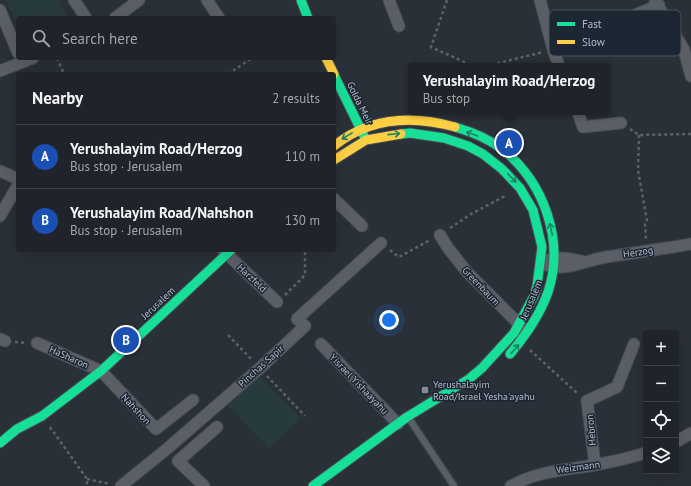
<!DOCTYPE html>
<meta charset="utf-8">
<style>
body{margin:0;font-family:"PT Sans",sans-serif;background:#2d3036;color:#f1f3f6}
.controls{position:absolute;right:12px;bottom:12px;display:grid;overflow:hidden;border-radius:4px;box-shadow:0 4px 16px #0002}
.controls button{width:36px;height:36px;display:grid;place-items:center;padding:0;border:0;border-bottom:1px solid #3d4147;background:#20242a;color:#f1f3f6;font:20px sans-serif}
.you{position:absolute;left:389px;top:320px;width:14px;height:14px;margin:-10px;border:3px solid #fff;border-radius:50%;background:#1a73e8;box-shadow:0 0 0 6px #1a73e833}
.badge{display:grid;place-items:center;width:26px;height:26px;border-radius:50%;background:#848b96;color:#fff;font-size:13px;font-weight:700}
.pin{position:absolute;translate:-50% -50%;border:2px solid #fff;box-shadow:0 1px 4px #0006}
.popup{position:absolute;left:408px;top:63px;width:202px;height:52px;box-sizing:border-box;display:grid;place-content:center;border-radius:4px;background:#20242a;filter:drop-shadow(0 1px 3px #0005);font-size:13px;white-space:nowrap;color:#a2a4a8}
.popup b{font-size:15px;color:#f1f3f6}
.popup::after{content:'';position:absolute;left:50%;top:100%;margin-left:-8px;border:8px solid transparent;border-top-color:#20242a}
.list{margin:0;padding:0;list-style:none}
h2{display:flex;justify-content:space-between;align-items:center;height:52px;margin:0;padding:0 16px;font-size:17px}
h2 small{font-size:13px;font-weight:400;color:#a2a4a8}
.list li{display:grid;grid-template-columns:26px 1fr auto;gap:12px;align-items:center;box-sizing:border-box;height:64px;padding:0 16px;border-top:1px solid #3d4147}
.list b{display:block;font-size:15px;white-space:nowrap}
.list p{margin:0;font-size:13px;white-space:nowrap;color:#a2a4a8}
.list em{font-size:13px;font-style:normal;color:#a2a4a8}
.icon{flex:none;width:22px;height:22px;fill:none;stroke:currentColor;stroke-width:2;stroke-linecap:round;stroke-linejoin:round}
.map{position:relative;flex:none;width:691px;height:486px;overflow:hidden}
.search{position:absolute;background:#20242a;box-shadow:0 4px 16px #0002;left:16px;top:16px;width:320px;height:44px;display:flex;align-items:center;gap:10px;box-sizing:border-box;padding:0 14px;border-radius:4px;color:#a2a4a8;font-size:15px}
.panel{position:absolute;background:#20242a;box-shadow:0 4px 16px #0002;left:16px;top:72px;width:320px;height:180px;border-radius:4px}
.map>svg:first-child{display:block}
.green{fill:#273a3e}
.lines{fill:none;stroke-linecap:round;stroke-linejoin:round}
.lane-casing{stroke:#484c53;stroke-width:8}
.street-casing{stroke:#484c53;stroke-width:13}
.fast-casing{stroke:#484c53;stroke-width:11}
.slow-casing{stroke:#484c53;stroke-width:11}
.path{stroke:#5d636a;stroke-width:2.5;stroke-dasharray:3 3;stroke-linecap:butt}
.lane{stroke:#5a5e66;stroke-width:5.5}
.street{stroke:#5a5e66;stroke-width:11}
.fast{stroke:#16e098;stroke-width:9}
.slow{stroke:#ffcf43;stroke-width:9}
.oneway{stroke:#1a8366}
.poi-dot{fill:#848b96;stroke:#1d2633;stroke-width:1.5}
.labels{text-anchor:middle;dominant-baseline:central;stroke-width:3;stroke-linejoin:round;paint-order:stroke}
.street-label{font-size:10px;fill:#b4bcc9;stroke:#1d2633}
.poi-label{font-size:10px;fill:#b4bcc9;stroke:#1d2633;text-anchor:start}
.key{fill:#1d2633;stroke:#4a5360;stroke-width:1}
.key-label{font-size:11px;fill:#b4bcc9}
</style>
<div class="map">
<svg width="691" height="486" viewBox="0 0 691 486">
<rect width="100%" height="100%" fill="#2a3038"/>
<path class="green" d="M6 0H59L68 18H18V24Z
M259 376 300 418 269 448 228 405Z"/>
<g class="lines">
<defs>
<path id="lane" d="M408 417 454 486"/>
<path id="street" d="M74 0 86 18
M207 0 219 18
M389 0 399 26
M540 0 553 49 559 66
M655 0 684 50 691 76
M0 10 18 53
M115 18 139 0
M553 49 659 5
M0 71 33 58
M578 112 583 127 621 123
M0 171 18 179
M334 199 362 226
M0 216 18 185
M440 235 448 248 467 272 523 328
M223 250 277 302
M548 260C560 256 572 259 585 262
M547 265C567 272 586 260 606 257 634 253 663 249 691 244
M0 339 5 341
M37 343 101 371 156 429 193 400
M321 344 398 424
M676 442 691 433
M595 465 587 401 617 387 634 344
M121 486 168 448 260 368 305 326 297 319 381 243
M204 486 178 461 217 427
M511 486C537 471 566 470 595 465 612 462 629 458 646 453"/>
<path id="fast" d="M301 0 308 18
M334 75 365 138
M455 127C472 132 489 139 502 149 544 182 565 241 548 292 540 315 526 335 510 354
M0 443 17 429 42 416 101 371 231 250
M313 486 407 417 469 379 482 368 514 333 534 296 537 286 542 247 533 210 520 188 502 169 483 154 468 146 444 138 410 133 401 134"/>
<path id="slow" d="M326 58 334 74
M334 146C370 117 412 115 455 127
M334 160 366 140 401 134"/>
</defs>
<use href="#lane" class="lane-casing"/>
<use href="#street" class="street-casing"/>
<use href="#fast" class="fast-casing"/>
<use href="#slow" class="slow-casing"/>
<path class="path" d="M447 0 431 47 473 66
M57 58 64 74
M492 66 495 64 543 52
M228 74 252 58
M630 129 639 135 691 134
M639 135 638 170 647 221 645 224 646 239
M450 228 471 214 507 195
M390 250 399 257 430 240
M285 295 305 275V250
M228 335 252 360
M15 342 26 343
M530 350 578 394
M267 376 305 416
M50 427 87 479V486
M87 479 110 484"/>
<use href="#lane" class="lane"/>
<use href="#street" class="street"/>
<use href="#fast" class="fast"/>
<use href="#slow" class="slow"/>
</g>
<defs><path id="oneway-shaft" d="M-6 0H5M1.5-3L5.5 0L1.5 3" fill="none" stroke-width="1.6" stroke-linecap="round" stroke-linejoin="round"/></defs>
<g class="oneway">
<use href="#oneway-shaft" transform="translate(394 134) rotate(-6)"/>
<use href="#oneway-shaft" transform="translate(472 134) rotate(-160)"/>
<use href="#oneway-shaft" transform="translate(347 136) rotate(149)"/>
<use href="#oneway-shaft" transform="translate(512 178) rotate(45)"/>
<use href="#oneway-shaft" transform="translate(551 229) rotate(-103)"/>
<use href="#oneway-shaft" transform="translate(515 349) rotate(-49)"/>
</g>
<rect class="poi-dot" x="421" y="386" width="8" height="8" rx="2"/>
<g class="labels">
<g class="street-label">
<text transform="translate(360 103) rotate(64)">Golda Meir</text>
<text transform="translate(638 252) rotate(-8)">Herzog</text>
<text transform="translate(252 278) rotate(43)">Harzfeld</text>
<text transform="translate(481 286) rotate(46)">Greenbaum</text>
<text transform="translate(531 300) rotate(-67)">Jerusalem</text>
<text transform="translate(158 303) rotate(-43)">Jerusalem</text>
<text transform="translate(69 357) rotate(24)">HaSharon</text>
<text transform="translate(261 366) rotate(-42)">Pinchas Sapir</text>
<text transform="translate(359 384) rotate(46)">Yisrael Yishaayahu</text>
<text transform="translate(136 409) rotate(47)">Nahshon</text>
<text transform="translate(591 430) rotate(-96)">Hebron</text>
<text transform="translate(578 467) rotate(-8)">Weizmann</text>
</g>
<g class="poi-label">
<text x="433" y="384">Yerushalayim<tspan x="433" dy="12">Road/Israel Yesha'ayahu</tspan></text>
</g>
</g>
<rect x="549" y="10" width="132" height="46" rx="6" class="key"/>
<rect x="557" y="22" width="18" height="4" fill="#16e098"/>
<rect x="557" y="40" width="18" height="4" fill="#ffcf43"/>
<g class="key-label">
<text x="582" y="28">Fast</text>
<text x="582" y="46">Slow</text>
</g>
</svg>
<div class="controls">
<button>+</button>
<button>−</button>
<button><svg class="icon" aria-label="locate" viewBox="0 0 24 24"><circle cx="12" cy="12" r="6"/><path d="M12 2v4M12 18v4M2 12h4M18 12h4"/></svg></button>
<button><svg class="icon" aria-label="layers" viewBox="0 0 24 24"><path d="M12 4l9 5-9 5-9-5zM3 14l9 5 9-5"/></svg></button>
</div>
<div class="you"></div>
<div class="pin badge" style="left:509px;top:143px;background:#1a4fb4">A</div>
<div class="popup"><b>Yerushalayim Road/Herzog</b>Bus stop</div>
<div class="pin badge" style="left:126px;top:340px;background:#1a4fb4">B</div>
<div class="search"><svg class="icon" aria-label="search" viewBox="0 0 24 24"><circle cx="10" cy="10" r="6"/><path d="M15 15l6 6"/></svg>Search here</div>
<section class="panel">
<h2>Nearby<small>2 results</small></h2>
<ul class="list">
<li><span class="badge" style="background:#1a4fb4">A</span><div><b>Yerushalayim Road/Herzog</b><p>Bus stop · Jerusalem</p></div><em>110 m</em></li>
<li><span class="badge" style="background:#1a4fb4">B</span><div><b>Yerushalayim Road/Nahshon</b><p>Bus stop · Jerusalem</p></div><em>130 m</em></li>
</ul>
</section>
</div>
